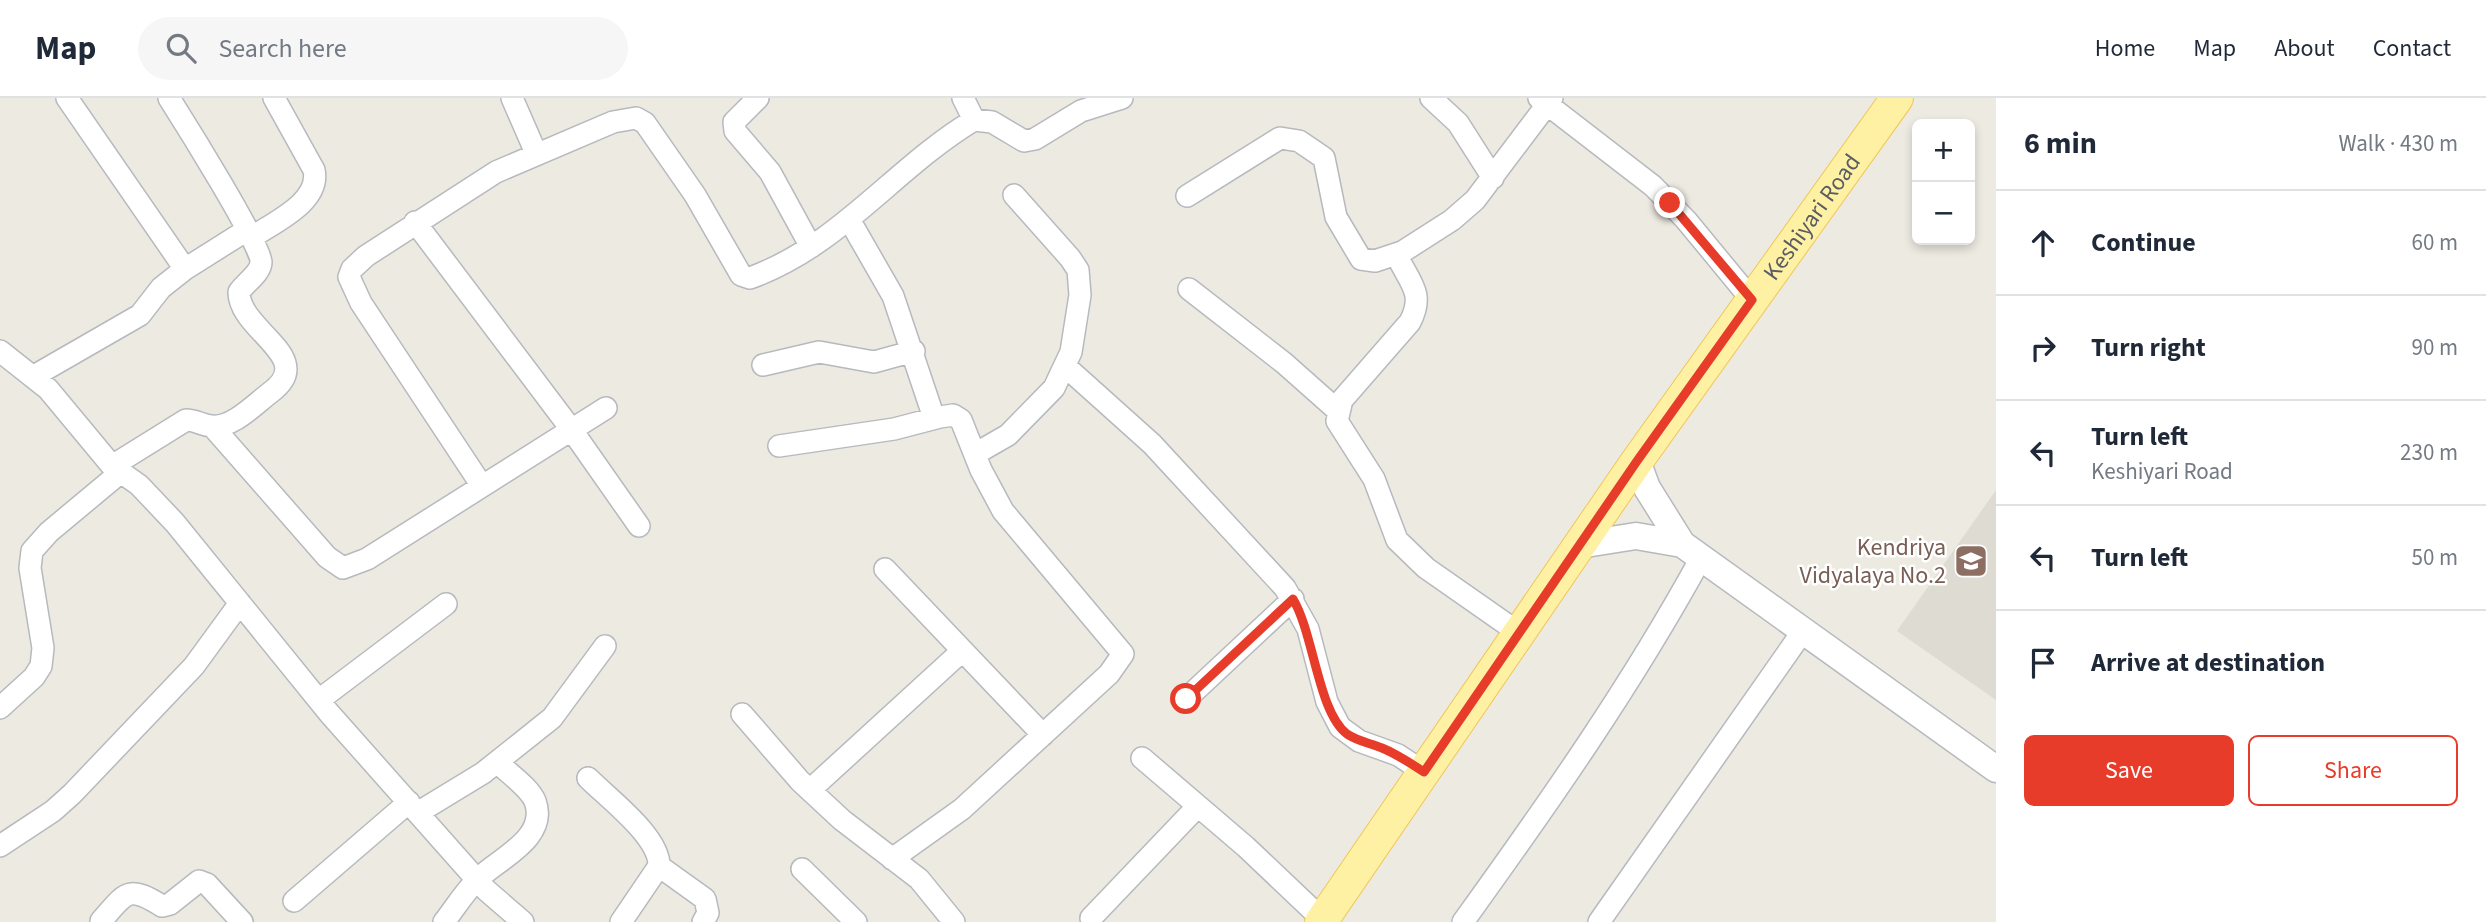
<!DOCTYPE html>
<meta charset="utf-8">
<style>
body{margin:0;font-family:"Source Sans 3",sans-serif;background:#f6f6f7;color:#1f2937}
.controls{position:absolute;right:21px;top:21px;display:grid;overflow:hidden;border-radius:10px;box-shadow:0 4px 10px #0003}
.controls button{width:63px;height:63px;display:grid;place-items:center;padding:0;border:0;border-bottom:2px solid #e0e1e3;background:#fff;color:#1f2937;font:35px sans-serif}
.stop{position:absolute;width:21px;height:21px;margin:-16px;border:5px solid #e83c2b;border-radius:50%;background:#fff}
.stop.end{background:#e83c2b;border-color:#fff;box-shadow:0 2px 7px #0008}
.list{margin:0;padding:0;list-style:none}
h2{display:flex;justify-content:space-between;align-items:center;height:91px;margin:0;padding:0 28px;font-size:30px}
h2 small{font-size:23px;font-weight:400;color:#747a83}
.list li{display:grid;grid-template-columns:46px 1fr auto;gap:21px;align-items:center;box-sizing:border-box;height:105px;padding:0 28px;border-top:2px solid #e0e1e3}
.list b{display:block;font-size:26px;white-space:nowrap}
.list p{margin:0;font-size:23px;white-space:nowrap;color:#747a83}
.list em{font-size:23px;font-style:normal;color:#747a83}
.actions{display:flex;gap:14px;padding:21px 28px}
.actions a{flex:1;padding:16px 0;border:2px solid #e83c2b;border-radius:10px;text-align:center;font-size:24px;color:#e83c2b}
.actions .main{background:#e83c2b;color:#fff}
.icon{flex:none;width:38px;height:38px;fill:none;stroke:currentColor;stroke-width:2;stroke-linecap:round;stroke-linejoin:round}
.map{position:relative;flex:none;width:1996px;height:824px;overflow:hidden}
header{display:flex;align-items:center;gap:42px;box-sizing:border-box;height:98px;padding:0 35px;background:#fff;border-bottom:2px solid #e0e1e3}
header strong{font-size:33px}
nav{display:flex;gap:38px;margin-inline-start:auto;font-size:24px}
.search{width:490px;height:63px;background:#f6f6f7;display:flex;align-items:center;gap:18px;box-sizing:border-box;padding:0 24px;border-radius:38px;color:#747a83;font-size:26px}
main{display:flex}
aside{flex:1;background:#fff}
.map>svg:first-child{display:block}
.education{fill:#dedcd2}
.lines{fill:none;stroke-linecap:round;stroke-linejoin:round}
.minor-casing{stroke:#b6b9be;stroke-width:24}
.tertiary-casing{stroke:#b6b9be;stroke-width:29}
.primary-casing{stroke:#f0c756;stroke-width:34}
.minor{stroke:#fff;stroke-width:21}
.tertiary{stroke:#fff;stroke-width:26}
.primary{stroke:#fff1a4;stroke-width:32}
.route{stroke:#e83c2b;stroke-width:9}
.labels{text-anchor:middle;dominant-baseline:central;stroke-width:5;stroke-linejoin:round;paint-order:stroke}
.street-label{font-size:24px;fill:#595d62;stroke:#fff}
.education-label{font-size:24px;fill:#785e54;stroke:#fff;text-anchor:end}
</style>
<header>
<strong>Map</strong>
<div class="search"><svg class="icon" aria-label="search" viewBox="0 0 24 24"><circle cx="10" cy="10" r="6"/><path d="M15 15l6 6"/></svg>Search here</div>
<nav><a>Home</a><a>Map</a><a>About</a><a>Contact</a></nav>
</header>
<main>
<div class="map">
<svg width="1996" height="824" viewBox="0 0 1996 824">
<rect width="100%" height="100%" fill="#edeae1"/>
<path class="education" d="M1996 392V602L1897 533Z"/>
<g class="lines">
<defs>
<path id="minor" d="M67 0 185 171
M512 0 536 55
M758 0 734 24 735 33 770 74 811 149
M963 0 974 22
M1431 0 1458 25 1493 80
M1539 0 1653 88 1686 122 1752 202
M1187 98 1280 40 1299 43 1324 60 1336 119 1361 161 1375 163 1402 154
M850 123 893 198 934 320
M415 124 571 331 639 428
M251 140C274 124 321 104 314 72L274 0
M1189 191 1284 265 1337 312
M0 253 48 291 112 368 139 387 175 425 329 615 486 792 523 824
M763 267 819 254 874 264 914 253
M1065 268 1152 346 1285 490 1308 531 1327 604 1340 629 1359 643 1398 657 1424 674
M34 278 140 217 161 190 185 171 247 132
M213 329 327 459 343 470 367 461 606 310
M779 348 894 331 940 319 953 317 961 322 981 372 1003 413 1123 556 1109 576 962 711 892 761
M975 356 1008 337 1054 290 1071 254 1080 197 1078 172 1070 160 1014 97
M112 368 186 322C196 322 201 327 211 328 232 331 255 306 271 294 318 259 239 233 239 194 245 185 261 175 261 164 262 148 183 22 169 0
M482 388 361 205 349 179 352 171 366 158 496 74 613 24 636 20 645 25 695 97 741 177 750 180C841 147 894 70 974 22L992 24 1024 43 1035 41 1081 13 1122 0
M885 471 1043 637
M1519 535 1426 470 1397 442 1374 381 1337 323 1342 302 1410 224C1424 197 1412 187 1399 162L1402 154 1452 122 1475 102 1552 0
M1186 601 1293 501
M319 602 446 506
M0 610 34 579 41 568 43 550 30 470 32 453 49 434 121 374
M742 616 800 683 842 722 919 781 954 824
M1142 660 1246 749 1323 822
M588 680C609 701 660 739 659 768L621 824
M810 692 962 553
M419 714 483 675 552 620 605 548
M0 748 53 713 72 696 194 568 240 505
M659 768 705 801 708 815 703 824
M802 771 856 824
M294 803 409 704
M1091 820 1198 708
M101 823C126 795 127 786 162 808L170 806 199 783 207 786 242 824
M444 824C455 810 465 793 478 781 498 761 549 740 535 703 529 689 508 675 497 664
M1463 824C1548 706 1631 588 1701 460
M1599 824 1803 533"/>
<path id="tertiary" d="M1637 363 1647 390 1682 446 1996 671
M1579 447 1636 438 1682 446"/>
<g id="primary">
<path id="s1" d="M1321 824 1637 363 1897 0"/>
</g>
</defs>
<use href="#minor" class="minor-casing"/>
<use href="#tertiary" class="tertiary-casing"/>
<use href="#primary" class="primary-casing"/>
<use href="#minor" class="minor"/>
<use href="#tertiary" class="tertiary"/>
<use href="#primary" class="primary"/>
</g>
<g class="lines">
<path class="route" d="M1186 601 1293 501C1314 536 1318 614 1347 636 1357 643 1370 645 1382 650 1397 656 1410 665 1424 674L1637 363 1752 202 1670 105"/>
</g>
<defs>
<symbol id="school-square" viewBox="-11 -11 22 22"><rect x="-9" y="-9" width="18" height="18" rx="4" fill="#8d6e63" stroke="#fff"/><path d="M0-5L7-2L0 1L-7-2ZM-4 1L0 2.5L4 1V4Q0 6-4 4Z" fill="#fff"/></symbol>
</defs>
<g fill-rule="evenodd">
<use href="#school-square" x="1952" y="444" width="38" height="38"/>
</g>
<g class="labels">
<g class="street-label">
<text stroke="none"><textPath href="#s1" startOffset="859">Keshiyari Road</textPath></text>
</g>
<g class="education-label">
<text x="1946" y="449">Kendriya<tspan x="1946" dy="28">Vidyalaya No.2</tspan></text>
</g>
</g>
</svg>
<div class="controls">
<button>+</button>
<button>−</button>
</div>
<div class="stop" style="left:1186px;top:601px"></div>
<div class="stop end" style="left:1670px;top:105px"></div>
</div>
<aside>
<h2>6 min<small>Walk · 430 m</small></h2>
<ul class="list">
<li><svg class="icon" aria-label="ahead" viewBox="0 0 24 24"><path d="M12 20V5M6 11l6-6 6 6"/></svg><div><b>Continue</b></div><em>60 m</em></li>
<li><svg class="icon" aria-label="right" viewBox="0 0 24 24"><path d="M7 20v-9h11M14 6l5 5-5 5"/></svg><div><b>Turn right</b></div><em>90 m</em></li>
<li><svg class="icon" aria-label="left" viewBox="0 0 24 24"><path d="M17 20v-9H6M10 6l-5 5 5 5"/></svg><div><b>Turn left</b><p>Keshiyari Road</p></div><em>230 m</em></li>
<li><svg class="icon" aria-label="left" viewBox="0 0 24 24"><path d="M17 20v-9H6M10 6l-5 5 5 5"/></svg><div><b>Turn left</b></div><em>50 m</em></li>
<li><svg class="icon" aria-label="arrive" viewBox="0 0 24 24"><path d="M6 21V4h12l-3 4 3 4H6"/></svg><div><b>Arrive at destination</b></div></li>
</ul>
<div class="actions"><a class="main">Save</a><a>Share</a></div>
</aside>
</main>
